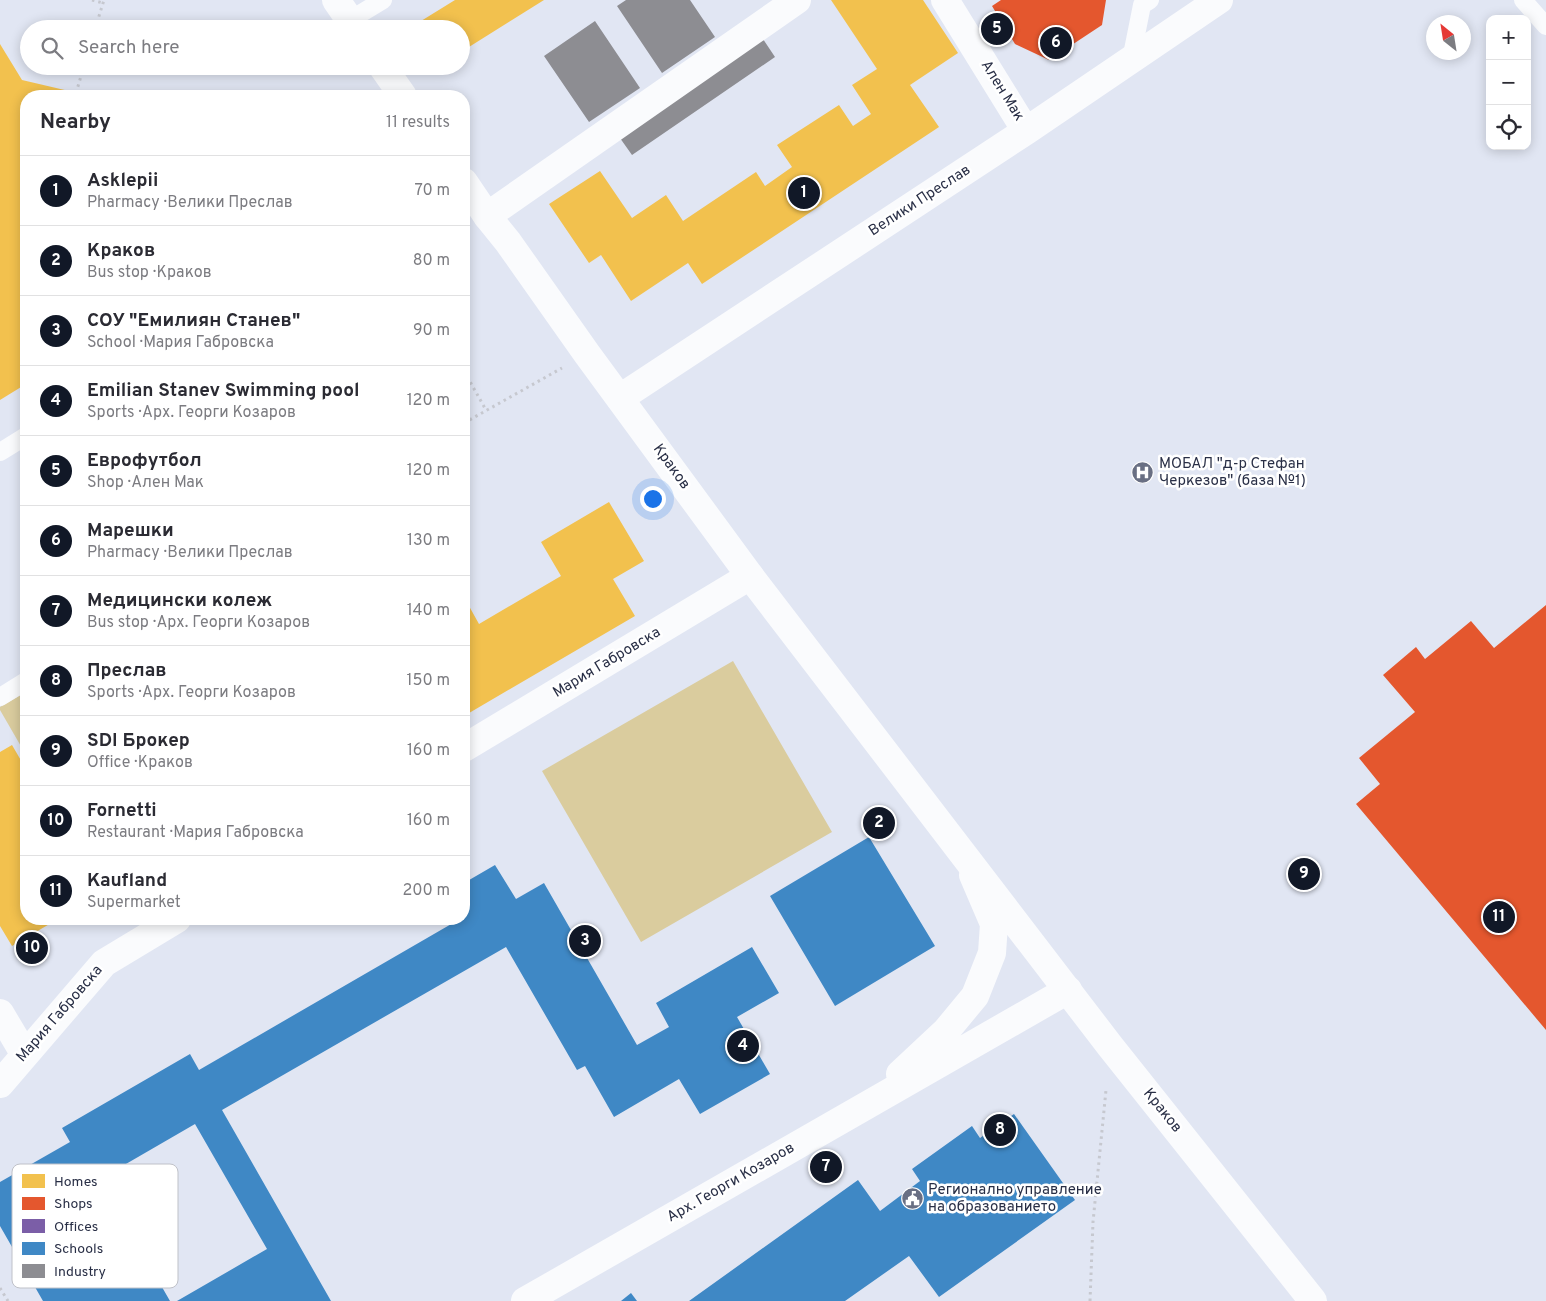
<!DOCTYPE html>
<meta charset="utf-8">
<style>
body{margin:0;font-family:Overpass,sans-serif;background:#f2f2f3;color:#2b2b33}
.controls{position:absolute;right:15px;top:15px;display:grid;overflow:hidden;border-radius:10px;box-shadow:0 2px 12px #0003}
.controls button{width:45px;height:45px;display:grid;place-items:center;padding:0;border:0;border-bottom:1px solid #e1e1e2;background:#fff;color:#2b2b33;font:25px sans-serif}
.compass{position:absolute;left:1426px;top:15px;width:45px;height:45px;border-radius:50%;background:#fff;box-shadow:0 2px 12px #0003;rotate:330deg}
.you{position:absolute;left:652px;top:498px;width:18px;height:18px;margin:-12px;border:4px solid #fff;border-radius:50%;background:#1a73e8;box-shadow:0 0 0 8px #1a73e833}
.badge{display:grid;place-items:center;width:32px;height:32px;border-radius:50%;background:#111827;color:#fff;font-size:16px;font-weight:700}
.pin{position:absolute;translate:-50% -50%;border:2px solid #fff;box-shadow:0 1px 5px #0006}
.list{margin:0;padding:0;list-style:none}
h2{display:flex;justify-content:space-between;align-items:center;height:65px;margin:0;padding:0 20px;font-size:21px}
h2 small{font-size:16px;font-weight:400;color:#7c7c81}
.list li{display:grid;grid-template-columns:32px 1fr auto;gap:15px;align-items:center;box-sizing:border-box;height:70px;padding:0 20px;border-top:1px solid #e1e1e2}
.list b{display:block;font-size:19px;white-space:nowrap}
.list p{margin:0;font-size:16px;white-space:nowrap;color:#7c7c81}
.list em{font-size:16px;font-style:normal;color:#7c7c81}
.icon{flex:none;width:28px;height:28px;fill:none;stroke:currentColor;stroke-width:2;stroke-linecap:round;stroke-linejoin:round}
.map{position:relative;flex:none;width:1546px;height:1301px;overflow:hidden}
.search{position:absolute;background:#fff;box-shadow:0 2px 12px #0003;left:20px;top:20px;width:450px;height:55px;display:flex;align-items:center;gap:12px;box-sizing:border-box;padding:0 18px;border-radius:28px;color:#7c7c81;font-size:19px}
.panel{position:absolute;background:#fff;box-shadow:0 2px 12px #0003;left:20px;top:90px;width:450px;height:835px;border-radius:20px}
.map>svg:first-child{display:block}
.green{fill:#dacc9e}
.homes{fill:#f2c14e}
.shops{fill:#e4572e}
.offices{fill:#7b5ea7}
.schools{fill:#3f88c5}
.industry{fill:#8d8d92}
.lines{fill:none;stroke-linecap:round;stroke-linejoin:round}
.path{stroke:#c6c8cf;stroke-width:3;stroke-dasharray:2.5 4;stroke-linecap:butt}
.lane{stroke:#fafbfd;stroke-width:18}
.street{stroke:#fafbfd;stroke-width:28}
.secondary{stroke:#fafbfd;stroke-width:28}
.labels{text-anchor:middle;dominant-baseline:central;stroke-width:5;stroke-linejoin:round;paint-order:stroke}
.street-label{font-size:15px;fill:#292f46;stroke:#fff}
.poi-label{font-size:15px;fill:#292f46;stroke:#fff;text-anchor:start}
.key{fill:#fff;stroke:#bfc1c8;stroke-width:1}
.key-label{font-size:14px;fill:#292f46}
</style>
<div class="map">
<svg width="1546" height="1301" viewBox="0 0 1546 1301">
<rect width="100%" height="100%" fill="#e1e6f3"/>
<path class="green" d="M733 661 832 832 641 942 542 771Z
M26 692V755L0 710V707Z"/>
<path class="homes" d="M455 0H544L461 52V29H426L421 21Z
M831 0H923L958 53 910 85 939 127 702 284 688 263 631 301 601 255 589 263 549 204 600 171 632 218 666 195 683 221 756 172 765 186 792 167 777 145 839 105 853 126 871 114 852 85 877 69Z
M0 44 22 80 86 95 26 96V384L0 400Z
M609 502 644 561 613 579 635 616 464 716V597L479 624 561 576 541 542Z
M12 745 26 769V919H58L12 946 0 926V752Z"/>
<path class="shops" d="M1001 0H1106L1102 25 1049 60 1015 44 992 6Z
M1546 605V1030L1356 804 1380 784 1359 758 1415 712 1383 675 1416 647 1425 659 1471 621 1494 648Z"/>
<path class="offices" d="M1307 858 1321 875 1301 890 1288 873Z"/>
<path class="schools" d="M869 837 935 946 835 1006 770 896Z
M495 865 516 899 544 883 637 1045 669 1027 656 1003 752 947 779 993 737 1017 770 1074 700 1114 679 1079 614 1117 585 1066 577 1070 506 947 222 1110 331 1301H177L267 1249 195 1124 100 1179 170 1301H43L0 1226V1182L70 1142 62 1128 190 1054 199 1070 453 923 450 919H464V883Z
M1014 1114 1075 1200 939 1297 909 1256 845 1301H689L858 1180 880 1211 920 1181 912 1169 972 1126 980 1138Z
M631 1293 637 1301H621Z"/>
<path class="industry" d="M626 0H690L715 37 662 73 617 6Z
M595 21 640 88 589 122 544 56Z
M759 33 775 57 632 155 615 131Z"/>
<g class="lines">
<path class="path" d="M92 0 103 3
M95 29 104 0
M76 93 84 66
M464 371 486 410
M464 423 562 368
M0 1288 8 1301
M1090 1301 1093 1222 1106 1090"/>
<path class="lane" d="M1523 0 1546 26
M350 20 383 0
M1131 60 1142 5 1150 0
M0 452 26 436
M0 697 26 681"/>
<path class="street" d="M945 0 1026 131
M487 216 797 0
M620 398 1026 131 1219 0
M464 748 750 576
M0 1013 25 1055
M900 1074 946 1031 975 996 992 953 994 924 973 875
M0 1084 104 963 177 919
M525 1301 1068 990"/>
<path class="secondary" d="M336 0 356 29
M382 66 403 96
M464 182 487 216 508 242 587 354 750 576 1110 1046 1313 1301"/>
</g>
<defs>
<symbol id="hospital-disc" viewBox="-11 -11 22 22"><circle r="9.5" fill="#696f83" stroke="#fff"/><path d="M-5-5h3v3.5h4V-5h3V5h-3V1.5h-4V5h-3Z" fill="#fff"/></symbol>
<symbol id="civic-disc" viewBox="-11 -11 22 22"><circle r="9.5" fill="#696f83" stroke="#fff"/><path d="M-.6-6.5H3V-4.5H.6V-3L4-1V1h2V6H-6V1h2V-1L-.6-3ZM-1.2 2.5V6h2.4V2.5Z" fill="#fff"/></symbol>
</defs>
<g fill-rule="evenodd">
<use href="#hospital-disc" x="1130" y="460" width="25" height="25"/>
<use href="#civic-disc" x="900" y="1186" width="25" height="25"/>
</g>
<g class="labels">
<g class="street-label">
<text transform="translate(1002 91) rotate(58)">Ален Мак</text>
<text transform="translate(920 201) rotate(-33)">Велики Преслав</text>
<text transform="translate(671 467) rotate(54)">Краков</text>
<text transform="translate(607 663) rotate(-31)">Мария Габровска</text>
<text transform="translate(60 1014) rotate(-49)">Мария Габровска</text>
<text transform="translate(1162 1111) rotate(51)">Краков</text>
<text transform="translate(731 1183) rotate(-30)">Арх. Георги Козаров</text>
</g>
<g class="poi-label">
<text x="1159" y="464">МОБАЛ "д-р Стефан<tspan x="1159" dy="17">Черкезов" (база №1)</tspan></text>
<text x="928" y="1190">Регионално управление<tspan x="928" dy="17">на образованието</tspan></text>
</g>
</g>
<rect x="12" y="1164" width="166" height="124" rx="8" class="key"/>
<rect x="22" y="1174" width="23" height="14" fill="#f2c14e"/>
<rect x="22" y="1197" width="23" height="13" fill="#e4572e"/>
<rect x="22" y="1219" width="23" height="14" fill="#7b5ea7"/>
<rect x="22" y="1242" width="23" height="13" fill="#3f88c5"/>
<rect x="22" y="1264" width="23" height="14" fill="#8d8d92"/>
<g class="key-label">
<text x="54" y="1186">Homes</text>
<text x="54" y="1208">Shops</text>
<text x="54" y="1231">Offices</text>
<text x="54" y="1253">Schools</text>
<text x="54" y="1276">Industry</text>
</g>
</svg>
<div class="controls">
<button>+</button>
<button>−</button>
<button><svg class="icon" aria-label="locate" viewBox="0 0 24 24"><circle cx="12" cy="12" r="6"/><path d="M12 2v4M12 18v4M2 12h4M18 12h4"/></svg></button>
</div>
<svg class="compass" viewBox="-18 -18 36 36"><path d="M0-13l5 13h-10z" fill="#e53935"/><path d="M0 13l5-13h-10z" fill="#7c7c81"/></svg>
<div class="you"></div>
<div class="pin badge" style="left:804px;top:193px">1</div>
<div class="pin badge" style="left:879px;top:823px">2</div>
<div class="pin badge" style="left:585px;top:941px">3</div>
<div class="pin badge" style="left:743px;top:1046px">4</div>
<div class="pin badge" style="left:997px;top:29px">5</div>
<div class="pin badge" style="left:1056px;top:43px">6</div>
<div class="pin badge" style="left:826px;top:1167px">7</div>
<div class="pin badge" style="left:1000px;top:1130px">8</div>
<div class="pin badge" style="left:1304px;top:874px">9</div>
<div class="pin badge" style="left:32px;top:948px">10</div>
<div class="pin badge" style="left:1499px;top:917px">11</div>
<div class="search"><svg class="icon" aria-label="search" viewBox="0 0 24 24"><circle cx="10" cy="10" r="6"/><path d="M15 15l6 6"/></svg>Search here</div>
<section class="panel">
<h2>Nearby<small>11 results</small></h2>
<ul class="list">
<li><span class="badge">1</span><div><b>Asklepii</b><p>Pharmacy · Велики Преслав</p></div><em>70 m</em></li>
<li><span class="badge">2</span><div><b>Краков</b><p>Bus stop · Краков</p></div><em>80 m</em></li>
<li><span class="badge">3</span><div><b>СОУ &quot;Емилиян Станев&quot;</b><p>School · Мария Габровска</p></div><em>90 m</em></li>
<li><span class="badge">4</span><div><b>Emilian Stanev Swimming pool</b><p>Sports · Арх. Георги Козаров</p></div><em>120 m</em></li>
<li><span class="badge">5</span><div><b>Еврофутбол</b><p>Shop · Ален Мак</p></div><em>120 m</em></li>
<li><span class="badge">6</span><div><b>Марешки</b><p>Pharmacy · Велики Преслав</p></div><em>130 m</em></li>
<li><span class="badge">7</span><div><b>Медицински колеж</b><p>Bus stop · Арх. Георги Козаров</p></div><em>140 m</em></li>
<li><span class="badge">8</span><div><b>Преслав</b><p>Sports · Арх. Георги Козаров</p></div><em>150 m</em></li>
<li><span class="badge">9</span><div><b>SDI Брокер</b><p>Office · Краков</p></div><em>160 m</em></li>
<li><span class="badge">10</span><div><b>Fornetti</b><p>Restaurant · Мария Габровска</p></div><em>160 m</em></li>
<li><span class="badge">11</span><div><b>Kaufland</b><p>Supermarket</p></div><em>200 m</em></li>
</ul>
</section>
</div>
